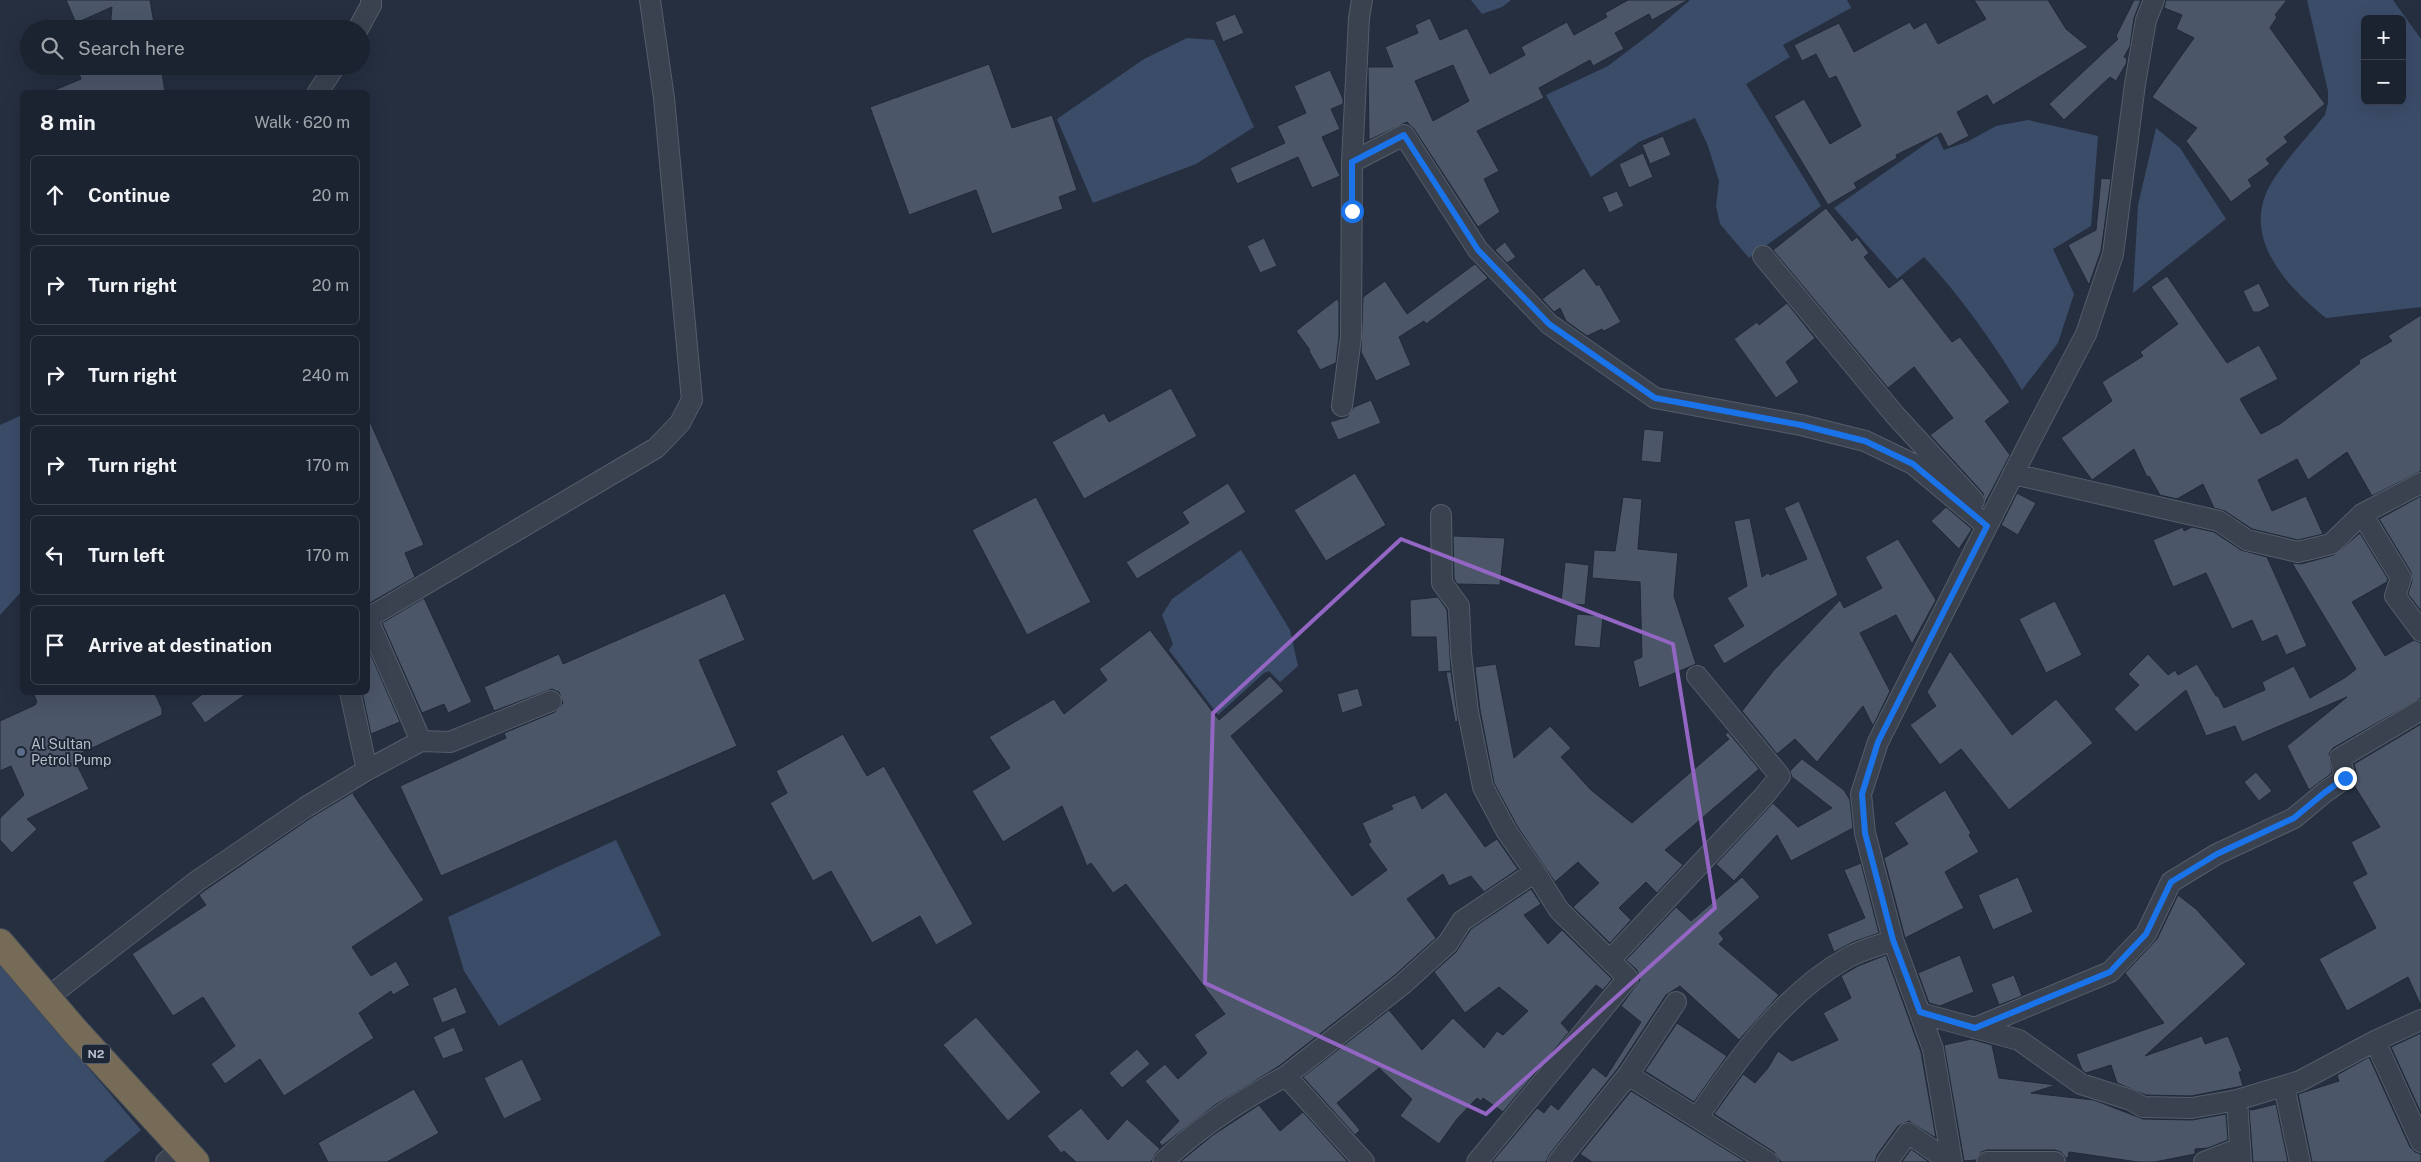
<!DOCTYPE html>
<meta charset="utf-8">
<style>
body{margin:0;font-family:"Public Sans",sans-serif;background:#292f3c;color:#f1f3f6}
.controls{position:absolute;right:15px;top:15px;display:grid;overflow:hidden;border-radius:8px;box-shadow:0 5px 20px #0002}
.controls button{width:45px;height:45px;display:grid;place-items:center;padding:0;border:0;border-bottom:1px solid #3a404c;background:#1c2330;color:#f1f3f6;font:25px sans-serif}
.stop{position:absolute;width:15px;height:15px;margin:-11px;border:4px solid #1a73e8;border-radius:50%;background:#fff}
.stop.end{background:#1a73e8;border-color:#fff;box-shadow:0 1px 5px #0008}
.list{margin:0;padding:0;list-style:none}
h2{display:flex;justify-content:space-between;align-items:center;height:65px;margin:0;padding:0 20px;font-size:21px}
h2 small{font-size:16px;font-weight:400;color:#a0a4ab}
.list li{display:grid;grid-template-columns:32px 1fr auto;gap:15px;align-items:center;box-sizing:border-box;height:80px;margin:0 10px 10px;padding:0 10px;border:1px solid #3a404c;border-radius:8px}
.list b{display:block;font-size:19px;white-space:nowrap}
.list em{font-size:16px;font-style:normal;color:#a0a4ab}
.icon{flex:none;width:28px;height:28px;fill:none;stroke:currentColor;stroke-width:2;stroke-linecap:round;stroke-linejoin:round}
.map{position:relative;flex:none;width:2421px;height:1162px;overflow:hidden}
.search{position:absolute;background:#1c2330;box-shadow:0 5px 20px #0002;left:20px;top:20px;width:350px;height:55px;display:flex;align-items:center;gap:12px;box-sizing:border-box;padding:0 18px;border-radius:28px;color:#a0a4ab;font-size:19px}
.panel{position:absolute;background:#1c2330;box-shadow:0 5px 20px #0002;left:20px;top:90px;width:350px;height:605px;border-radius:8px}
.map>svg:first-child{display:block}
.water{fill:#3b4c69;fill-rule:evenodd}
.building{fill:#4b5669;stroke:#202937;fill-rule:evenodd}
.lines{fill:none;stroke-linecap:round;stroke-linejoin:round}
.minor-casing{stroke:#545d6a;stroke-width:22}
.highway-casing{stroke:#414a57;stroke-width:30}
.minor{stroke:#3a4250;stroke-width:20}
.highway{stroke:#766b57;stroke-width:28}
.route{stroke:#1a73e8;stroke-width:6}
.marked{fill:none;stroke:#9366c3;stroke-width:4;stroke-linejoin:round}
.service-dot{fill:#5c6f8a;stroke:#1e2735;stroke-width:2}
.labels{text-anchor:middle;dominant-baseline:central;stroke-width:4;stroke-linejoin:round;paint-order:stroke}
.shield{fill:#1e2735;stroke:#88909d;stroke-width:1}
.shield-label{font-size:12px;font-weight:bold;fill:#b6bdca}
.poi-label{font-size:14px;fill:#b6bdca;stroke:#1e2735;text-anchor:start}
</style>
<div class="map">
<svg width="2421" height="1162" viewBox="0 0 2421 1162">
<rect width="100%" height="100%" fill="#252f40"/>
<path class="water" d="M1471 0H1511L1502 7 1482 14Z
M1690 0H1847L1851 8 1783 45 1790 57 1746 84 1821 206 1749 258 1720 224 1716 206 1719 181 1708 146 1695 118 1639 142 1591 177 1546 95 1608 66 1654 31Z
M2307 0H2393L2421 39V307L2326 318C2287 287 2242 239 2269 187 2281 165 2309 135 2325 115L2328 103V91ZM2365 19H2402V101H2365Z
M1187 38 1214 40 1254 127 1196 164 1093 203 1057 119 1144 59Z
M2028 120 2098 136 2091 226 2053 249 2074 294 2058 343 2022 390C1993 342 1962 298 1924 257L1897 279 1834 208 1937 136 1944 150 1967 142 1996 126Z
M2156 128 2180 148 2226 219 2133 293 2138 205Z
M22 415V591L0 615V425Z
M1241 550 1290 630 1298 666 1280 682 1269 671 1264 673 1218 715 1169 650 1173 644 1162 615 1172 599Z
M616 840 661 935 499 1026 464 971 448 917Z
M0 964 141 1130 103 1162H0Z"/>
<path class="building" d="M66 0H150L155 29H110L112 7 76 23Z
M1628 0H1688L1652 20 1649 14 1615 33 1624 49 1593 66 1590 60 1539 88 1544 98 1477 131 1499 171 1484 179 1500 212 1478 227 1414 129 1407 122 1369 140 1368 67H1393L1385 47 1418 33 1415 25 1430 18 1440 40 1467 28 1490 74 1525 55 1521 47 1567 22 1574 35 1607 17 1605 13ZM1453 65 1469 101 1433 121 1415 81Z
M1974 0H2048L2066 29 2088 47 1993 105 1987 95 1957 112 1969 136 1948 147 1941 133 1896 155 1897 158 1854 183 1857 188 1828 205 1774 116 1804 99 1830 144 1861 126 1836 76 1829 79 1816 54 1802 61 1794 45 1839 23 1854 52 1910 22 1914 29 1926 22 1938 44 1986 19Z
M2134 0H2141L2134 18 2130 46 2124 57 2127 59 2126 64 2116 81 2110 77 2064 120 2049 104 2118 39 2116 36Z
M2166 0H2287L2275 15 2277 17 2270 28 2325 104 2284 137 2288 142 2266 159 2270 164 2248 180 2252 186 2231 202 2186 141 2197 128 2152 97 2194 38 2176 29 2182 15 2164 8Z
M1235 14 1244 33 1223 42 1215 22Z
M989 64 1012 128 1052 115 1077 190 1059 197 1063 209 992 234 976 190 909 215 870 107Z
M76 66H161L165 92H50L81 79Z
M1330 70 1343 99V104L1331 109 1340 129 1322 137 1340 176 1312 188 1298 157 1237 184 1230 168 1285 143 1277 126 1306 113 1294 86Z
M1663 136 1671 155 1650 164 1642 145Z
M1643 153 1653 177 1629 188 1619 164Z
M2101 178 2111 179 2101 251 2089 285 2068 245 2096 230Z
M1617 191 1624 206 1609 213 1602 197Z
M1826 208 1852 241 1857 237 1869 253 1864 257 1889 288 1902 278 1952 342 1960 337 2010 402 1985 421 2010 455 1985 503 1983 493 1930 435 1953 418 1914 367 1888 388 1773 250Z
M1264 238 1277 266 1260 273 1247 246Z
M1505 242 1516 257 1507 263 1495 250Z
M1475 264 1488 278 1426 324 1424 321 1399 337 1411 365 1376 381 1361 352 1363 297 1385 281 1407 314Z
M1584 268 1597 286 1599 284 1621 322 1604 331 1602 329 1587 336 1566 321 1560 308 1554 312 1542 299Z
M2167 276 2227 363 2259 345 2278 379 2240 399 2261 434 2280 424 2360 363 2359 360 2392 341 2388 336 2421 315V471L2372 496 2347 452 2308 480 2297 459 2258 480 2272 511 2306 496 2323 534 2298 540 2252 529 2225 511 2214 508 2203 484 2177 499 2160 495 2149 476 2147 477 2134 449 2092 480 2061 438 2112 401 2102 382 2143 356 2140 352 2178 324 2151 287Z
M2259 283 2270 306 2259 312H2253L2243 291Z
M1337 299 1339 302V336L1336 363 1320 370 1309 351 1310 350 1296 331Z
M1787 303 1815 338 1786 362 1799 382 1776 398 1734 339 1757 322 1759 325Z
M1171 388 1197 436 1084 499 1052 442 1104 413 1109 422Z
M1371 400 1381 423 1338 440 1330 422 1347 417 1354 407Z
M368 417 424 545 405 553 415 577 368 604Z
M1644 429 1664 431 1661 463 1641 461Z
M1355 473 1386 525 1326 561 1294 510Z
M1228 483 1246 512 1137 579 1126 562 1189 523 1182 512Z
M2017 493 2036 503 2018 535 2001 525Z
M2421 496V611L2408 594 2412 581 2411 572 2379 519Z
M1036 497 1091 602 1027 635 972 530Z
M1623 497 1642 499 1638 549 1678 553 1674 596 1696 664 1639 688 1633 661 1642 657 1640 582 1592 578 1594 550 1615 551Z
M1799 501 1838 595 1724 664 1713 645 1744 626 1727 598 1747 586 1734 521 1750 518 1762 577 1768 573 1770 575 1807 559 1784 508Z
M1946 507 1972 529 1959 549 1931 521Z
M2183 527 2184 531 2192 527 2214 532 2241 550 2267 557 2307 646 2286 655 2277 635 2262 642 2252 620 2232 629 2206 573 2173 587 2153 540Z
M2360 533 2388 579 2387 582 2352 602 2385 656 2414 640 2421 643V698L2333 748 2329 754 2332 773 2309 790 2287 746 2347 697 2242 742 2235 726 2206 736 2186 690 2136 732 2114 709 2139 685 2128 674 2148 654 2168 675 2175 670 2178 675 2197 664 2216 696H2218L2224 708 2265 690 2262 682 2294 666 2310 698 2346 677 2356 669 2292 563 2301 564 2334 555Z
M1453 536 1505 538 1500 585 1457 584 1454 579Z
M1898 539 1936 600 1912 644 1896 615 1860 633 1890 691 1873 726 1863 706 1817 762 1795 739 1777 754 1742 711 1774 670 1840 600 1844 608 1882 588 1865 557Z
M1565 562 1589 565 1585 605 1561 603Z
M725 593 745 640 699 660 737 746 441 876 400 786 506 738 504 733 555 712 563 703 559 692 552 689 494 711 484 687 559 654 563 664Z
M1438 597 1447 610 1451 671 1438 672 1436 637H1411L1410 600Z
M424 598 472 702 448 713 444 704 422 713 382 623Z
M2055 601 2082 655 2046 673 2019 619Z
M1577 614 1603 616 1600 648 1574 646Z
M1150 630 1219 720 1270 676 1284 691 1231 736 1352 896 1387 870 1368 844 1371 842 1362 823 1393 809 1391 805 1415 795 1422 809 1446 792 1485 847 1497 839 1518 869 1484 892 1471 876 1449 886 1443 874 1407 899 1436 938 1395 975 1279 1066 1215 1105 1162 1146 1159 1142 1179 1121 1145 1081 1165 1064 1178 1079 1207 1053 1194 1035 1225 1014 1126 884 1113 893 1091 863 1087 866 1062 806 1003 842 972 791 1010 768 989 737 1054 699 1064 714 1107 680 1099 669Z
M368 648 400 722 371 734 362 692H368Z
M1950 651 2012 735 2056 699 2093 743 2009 810 1961 749 1940 765 1910 725 1936 706 1927 692Z
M1496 664 1514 758 1550 726 1571 748 1561 757 1591 790 1632 823 1729 739 1725 735 1728 732 1759 769 1665 850 1683 865 1657 893 1646 882 1619 908 1631 920 1610 943 1573 907 1599 883 1578 862 1555 882 1517 826 1494 783 1480 710 1475 667Z
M1446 672H1451L1458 721 1455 722Z
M1358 688 1363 706 1342 713 1337 694Z
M33 692H154L162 709V715L73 757 89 789 27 819 37 829 12 853 0 840V818L24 795 11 766 0 771V721L35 705 37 702Z
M205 692H249L205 723 191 703Z
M2421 724V1006L2408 977 2347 1011 2319 959 2376 928 2352 882 2367 874 2351 842 2380 827 2354 785 2357 776 2354 764Z
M843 734 867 776 884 766 973 924 936 945 920 916 872 943 831 871 813 881 770 803 787 793 776 771Z
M1802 759 1844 790 1850 800 1853 828 1791 861 1777 835 1734 881 1716 864 1773 803 1798 827 1832 808 1792 777 1790 771Z
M2256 772 2272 791 2259 801 2244 782Z
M377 778 353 794 424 900 352 947 371 976 396 961 410 985 393 995 391 991 359 1013 374 1038 284 1096 260 1059 225 1084 211 1064 235 1046 203 997 173 1016 132 954 206 905 199 895 204 891 312 817Z
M1945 790 1971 833 1969 835 1979 852 1945 872 1964 908 1905 938 1884 858 1908 844 1894 823Z
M1861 863 1879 933 1853 942 1834 952 1827 934 1865 918 1844 870Z
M1742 877 1760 897 1719 933 1724 939 1719 944 1779 995 1739 1040 1680 986 1666 995 1618 1068 1549 1155 1546 1162H1492L1537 1108 1544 1113 1551 1104 1558 1110 1593 1067 1606 1077 1641 1022 1621 1006 1640 980 1637 970 1626 960 1676 907 1691 921Z
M2018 877 2033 912 1993 930 1978 895Z
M1531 889 1541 904 1524 915 1548 944 1562 930 1612 979 1603 990 1596 985 1561 1023 1569 1032 1503 1112 1483 1098 1481 1101 1477 1098 1457 1119 1439 1144 1400 1116 1412 1099 1379 1068 1337 1103 1360 1130 1355 1135 1303 1077 1389 1010 1422 1050 1453 1018 1484 1048 1497 1031 1503 1035 1528 1011 1499 987 1465 1013 1434 972 1456 952 1471 929Z
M2178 895 2196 909 2246 964 2145 1056 2202 1036 2205 1044 2228 1036 2242 1071 2239 1072 2243 1086 2191 1096 2146 1095 2117 1083 2111 1065 2086 1073 2082 1070 2076 1054 2164 1023 2125 973 2157 939Z
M1886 955 1921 1052 1936 1138 1909 1121 1898 1126 1877 1155 1875 1162H1781L1774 1152 1714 1114 1743 1074 1755 1083 1768 1068 1778 1051 1792 1061 1838 1040 1823 1013 1851 998 1841 976 1858 966Z
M1960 955 1974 992 1940 1006 1929 1003 1918 973Z
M2014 975 2022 996 1999 1005 1991 984Z
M456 987 467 1013 442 1023 432 998Z
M976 1017 1041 1092 1008 1121 943 1045Z
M1677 1023 1727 1056 1694 1102 1645 1071Z
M454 1027 464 1051 443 1059 433 1037Z
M2421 1033V1113L2391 1047Z
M1971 1039 1992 1045 1999 1078 2056 1085 2031 1093 2094 1100 2143 1119 2192 1120 2226 1114 2228 1140 2208 1148 2195 1149V1154L2155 1162H2138L2069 1152 2068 1158H2066L2061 1152 2055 1150H1987L1981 1152 1976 1160 1964 1161 1944 1045Z
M1137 1049 1150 1064 1122 1088 1109 1073Z
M2369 1057 2410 1147 2415 1152 2421 1154V1162H2312L2298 1094 2339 1081 2337 1075Z
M522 1059 542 1100 504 1119 484 1078Z
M414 1089 439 1133 387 1162H328L318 1143Z
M1631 1091 1691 1128 1746 1162H1592L1580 1154Z
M2276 1104 2288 1162H2253L2249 1109 2252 1110Z
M1259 1105 1280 1131 1303 1112 1348 1162H1180L1213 1135Z
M1081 1108 1108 1140 1127 1119 1160 1149 1155 1154 1151 1162H1076L1064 1151 1061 1153 1047 1136Z
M1911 1149 1929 1162H1902Z"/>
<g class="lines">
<defs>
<path id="minor" d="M358 29 371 5V0
M318 92 335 66
M1352 162 1404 135 1478 250 1549 324 1655 398 1801 425 1865 441 1913 464 1987 526
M1763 256 1895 415 1974 501
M1342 406 1351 337 1352 162 1359 18 1362 0
M2013 474 2219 521 2247 540 2298 552 2331 544 2362 514 2421 483
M2362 514 2401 578 2395 596 2421 631
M1441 515 1442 583 1459 606 1461 653 1468 712 1483 787 1507 832 1535 872
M368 618 656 448 680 423 692 400 664 98 650 0
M368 620 421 741
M350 692 367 770
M1610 960 1764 796 1780 776 1697 676
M47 998 197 881 306 807 367 770 421 741 450 742 551 701
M1920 1013 2019 1040 2081 1084 2131 1100 2143 1107 2192 1108 2237 1100 2300 1081 2375 1041 2421 1020
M1975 1028 2110 972 2146 934 2171 882 2217 854 2294 818 2324 793 2345 778 2340 758 2421 710
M2375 1041 2421 1142
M1628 1075 1768 1162
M1286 1076 1403 984 1448 943 1462 921 1535 872 1559 910 1628 978 1477 1162
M2284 1086 2300 1162
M2237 1100 2241 1162
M1697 1118C1737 1060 1784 993 1847 958 1861 950 1878 946 1893 940
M166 1162 183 1148
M1163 1162C1200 1126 1241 1100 1286 1076L1364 1162
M1558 1162 1628 1075 1676 1002
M1887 1162 1908 1133 1950 1162
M1952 1162 1933 1049 1893 940 1865 833 1861 794 1878 742 2030 441 2086 334 2113 254 2135 84 2146 20 2154 0
M1987 1162H2055
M2204 1162 2240 1148"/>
<path id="highway" d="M0 943 75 1031 195 1162"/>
</defs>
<use href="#minor" class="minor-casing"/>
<use href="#highway" class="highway-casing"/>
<use href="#minor" class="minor"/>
<use href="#highway" class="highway"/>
</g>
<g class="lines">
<path class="route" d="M1352 211V162L1404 135 1478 250 1549 324 1655 398 1801 425 1865 441 1913 464 1987 526 1878 742 1862 794 1865 833 1893 940 1920 1012 1975 1028 2110 972 2146 934 2171 882 2217 854 2294 818 2324 793 2345 778"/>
</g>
<path class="marked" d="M1401 539 1673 644 1715 908 1486 1114 1205 983 1213 713Z"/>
<circle class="service-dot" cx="21" cy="752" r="5"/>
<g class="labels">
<rect class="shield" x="82" y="1044.5" width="28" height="19" rx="4"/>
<g class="shield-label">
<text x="96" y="1054">N2</text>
</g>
<g class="poi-label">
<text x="31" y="744">Al Sultan<tspan x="31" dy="16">Petrol Pump</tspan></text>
</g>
</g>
</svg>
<div class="controls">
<button>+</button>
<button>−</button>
</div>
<div class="stop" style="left:1352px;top:211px"></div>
<div class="stop end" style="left:2345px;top:778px"></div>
<div class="search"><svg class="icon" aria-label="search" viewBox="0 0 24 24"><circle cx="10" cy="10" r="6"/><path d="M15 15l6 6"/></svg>Search here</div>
<section class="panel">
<h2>8 min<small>Walk · 620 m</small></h2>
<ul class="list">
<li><svg class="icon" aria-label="ahead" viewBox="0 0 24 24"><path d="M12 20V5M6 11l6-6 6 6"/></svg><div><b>Continue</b></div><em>20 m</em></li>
<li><svg class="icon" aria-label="right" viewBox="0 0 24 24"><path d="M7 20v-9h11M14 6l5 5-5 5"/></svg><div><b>Turn right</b></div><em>20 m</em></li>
<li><svg class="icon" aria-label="right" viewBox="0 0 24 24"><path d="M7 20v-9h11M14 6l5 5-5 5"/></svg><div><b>Turn right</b></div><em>240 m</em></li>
<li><svg class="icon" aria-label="right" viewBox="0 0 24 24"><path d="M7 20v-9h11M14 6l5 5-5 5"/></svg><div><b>Turn right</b></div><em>170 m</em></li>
<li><svg class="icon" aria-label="left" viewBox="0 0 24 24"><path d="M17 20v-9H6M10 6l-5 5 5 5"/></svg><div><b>Turn left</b></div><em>170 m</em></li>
<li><svg class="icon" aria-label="arrive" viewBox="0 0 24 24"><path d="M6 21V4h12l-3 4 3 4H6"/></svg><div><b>Arrive at destination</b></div></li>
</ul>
</section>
</div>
